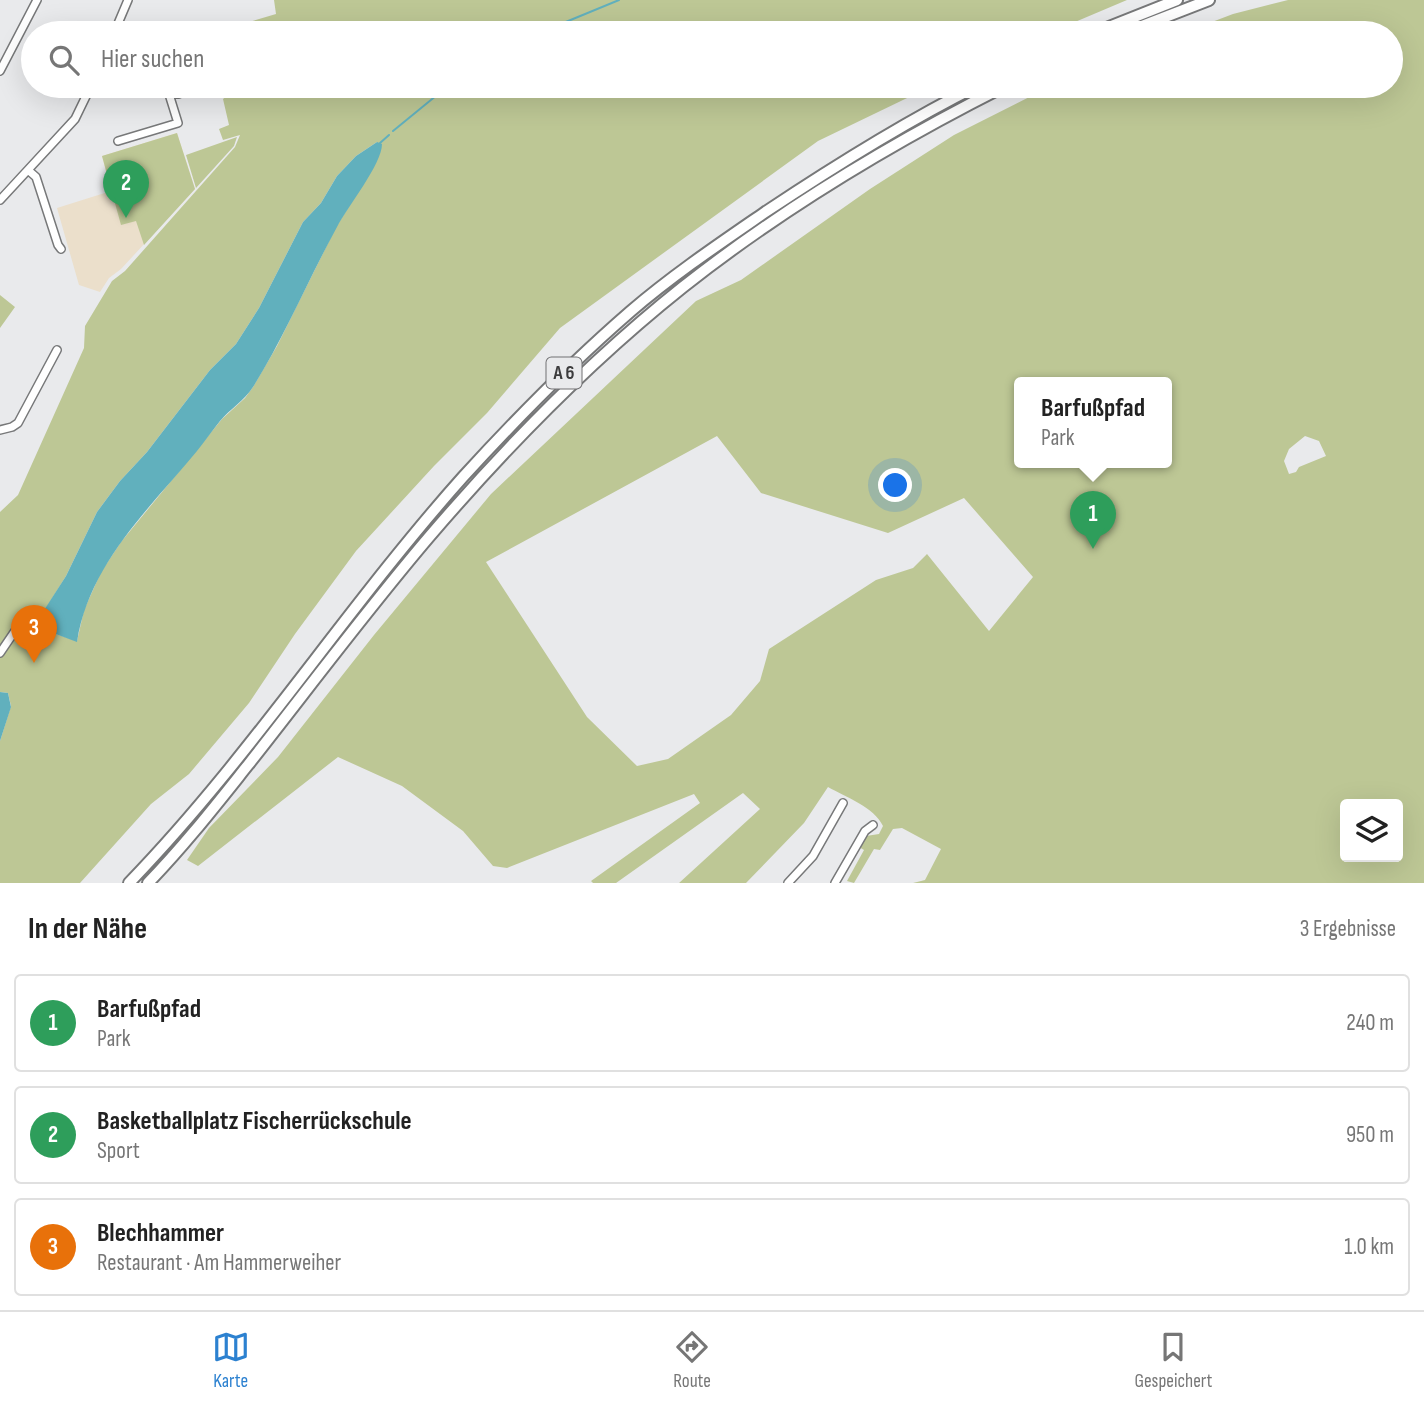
<!DOCTYPE html>
<html lang="de">
<meta charset="utf-8">
<style>
body{margin:0;font-family:"Sofia Sans Condensed",sans-serif;background:#f2f2f2;color:#222}
.controls{position:absolute;right:21px;bottom:21px;display:grid;overflow:hidden;border-radius:7px;box-shadow:0 7px 28px #0002}
.controls button{width:63px;height:63px;display:grid;place-items:center;padding:0;border:0;border-bottom:2px solid #e0e0e0;background:#fff;color:#222;font:35px sans-serif}
.you{position:absolute;left:896px;top:486px;width:24px;height:24px;margin:-18px;border:5px solid #fff;border-radius:50%;background:#1a73e8;box-shadow:0 0 0 10px #1a73e833}
.badge{display:grid;place-items:center;width:46px;height:46px;border-radius:50%;background:#2c81d0;color:#fff;font-size:23px;font-weight:700}
.pin{position:absolute;translate:-50% -58px;filter:drop-shadow(0 2px 4px #0008)}
.pin::after{content:'';position:absolute;top:37px;width:24px;height:21px;background:inherit;clip-path:polygon(0 0,100% 0,50% 100%)}
.popup{position:absolute;left:1014px;top:377px;width:158px;height:91px;box-sizing:border-box;display:grid;place-content:center;border-radius:7px;background:#fff;filter:drop-shadow(0 2px 5px #0005);font-size:23px;white-space:nowrap;color:#767676}
.popup b{font-size:26px;color:#222}
.popup::after{content:'';position:absolute;left:50%;top:100%;margin-left:-14px;border:14px solid transparent;border-top-color:#fff}
.list{margin:0;padding:0;list-style:none}
h2{display:flex;justify-content:space-between;align-items:center;height:91px;margin:0;padding:0 28px;font-size:30px}
h2 small{font-size:23px;font-weight:400;color:#767676}
.list li{display:grid;grid-template-columns:46px 1fr auto;gap:21px;align-items:center;box-sizing:border-box;height:98px;margin:0 14px 14px;padding:0 14px;border:2px solid #e0e0e0;border-radius:7px}
.list b{display:block;font-size:26px;white-space:nowrap}
.list p{margin:0;font-size:23px;white-space:nowrap;color:#767676}
.list em{font-size:23px;font-style:normal;color:#767676}
.icon{flex:none;width:38px;height:38px;fill:none;stroke:currentColor;stroke-width:2;stroke-linecap:round;stroke-linejoin:round}
.map{position:relative;flex:none;width:1424px;height:883px;overflow:hidden}
.search{position:absolute;background:#fff;box-shadow:0 7px 28px #0002;left:21px;right:21px;top:21px;height:77px;display:flex;align-items:center;gap:18px;box-sizing:border-box;padding:0 24px;border-radius:38px;color:#767676;font-size:26px}
.sheet{height:427px;background:#fff}
nav{display:flex;justify-content:space-around;align-items:center;box-sizing:border-box;height:98px;border-top:2px solid #e0e0e0;background:#fff;font-size:19px;color:#767676}
nav a{display:grid;justify-items:center;gap:4px}
nav .on{color:#2c81d0}
.map>svg:first-child{display:block}
.education{fill:#ebdfcb}
.green{fill:#bdc795;fill-rule:evenodd}
.water{fill:#61b0bd}
.lines{fill:none;stroke-linecap:round;stroke-linejoin:round}
.stream{stroke:#61b0bd;stroke-width:2}
.minor-casing{stroke:#777879;stroke-width:10}
.highway-casing{stroke:#777879;stroke-width:14}
.minor{stroke:#fff;stroke-width:7}
.highway{stroke:#fff;stroke-width:10}
.labels{text-anchor:middle;dominant-baseline:central;stroke-width:6;stroke-linejoin:round;paint-order:stroke}
.shield{fill:#e9eaec;stroke:#707072;stroke-width:2}
.shield-label{font-size:19px;font-weight:bold;fill:#3c3c3d}
</style>
<div class="map">
<svg width="1424" height="883" viewBox="0 0 1424 883">
<rect width="100%" height="100%" fill="#e9eaec"/>
<path class="education" d="M177 133 195 189 121 269 109 278 100 292 79 285 57 208 111 191 102 156Z"/>
<path class="green" d="M274 0H1127L1049 33H234L232 27 276 14Z
M1288 0H1424V883H913L925 880 941 849 902 828 893 829 880 850 874 849 854 883 847 881 864 850 859 847 866 836 879 834 883 826C874 807 846 797 828 787L804 823 746 883H679L760 809 743 793 616 883H593L591 881 700 803 694 794 507 868 493 866 463 831 402 786 338 757 198 866 187 860 209 828 278 757 374 635 491 494 696 301 741 280 870 189 954 135 1051 86H1391V33H1183L1233 14ZM1020 383H1166V463H1020ZM717 436 761 493 888 533 964 498 1033 577 989 631 927 554 913 568 876 580 769 649 760 681 731 715 668 759 637 766 587 717 486 562ZM1305 436 1319 441 1326 456 1299 467 1296 472 1289 474 1284 461 1289 449ZM1345 804H1398V857H1345Z
M246 86H932L818 141 560 328 487 413 434 466 356 551 295 634 249 703 189 774 151 804 80 883H0V741L11 706 8 693 0 692V512L18 495 84 348 85 326 112 281 125 271 235 147 240 135 223 140 219 129 229 125 223 99 237 88ZM377 142 373 168 336 227 277 346 253 387 245 398 222 419 121 542 101 572 84 610 77 641 53 633 44 634 46 608 66 576 97 512 120 481 147 452 210 370 236 344 259 308 303 222 321 203 337 176 356 156Z
M177 133 195 189 144 245 136 221 121 225 102 156Z
M237 137 234 146 196 188 186 155Z
M0 295 15 307 0 328Z"/>
<path class="water" d="M377 142 382 144C382 164 348 206 337 227 308 280 285 336 253 387 244 401 230 409 220 421 212 431 205 441 197 451 149 509 89 564 77 642L53 633 34 638 30 632 66 576 97 512 120 481 147 452 210 370 236 344 259 308 303 222 321 203 337 176 356 156Z
M0 692 8 693 11 707 0 741Z"/>
<g class="lines">
<path class="stream" d="M539 33 619 0
M393 131 448 86
M380 143 389 135"/>
<defs>
<path id="minor" d="M114 33 128 0
M0 71 37 0
M101 86C118 94 128 90 146 88 157 88 168 94 179 94
M118 141 178 123 169 94
M28 170 36 177 58 245 61 249
M0 200 75 119 91 86
M0 430 12 427 18 423 57 350
M0 653 19 625
M788 883 813 856 843 803
M835 883 865 831 873 825"/>
<path id="highway" d="M1094 33 1177 0
M1124 33 1209 0
M129 883C251 757 346 608 463 477 516 419 572 362 631 311 673 275 719 244 764 213 833 167 903 123 977 86
M148 883C184 846 216 805 248 765 308 689 366 611 429 537 506 447 590 361 683 287 783 208 892 143 1005 86"/>
</defs>
<use href="#minor" class="minor-casing"/>
<use href="#highway" class="highway-casing"/>
<use href="#minor" class="minor"/>
<use href="#highway" class="highway"/>
</g>
<g class="labels">
<rect class="shield" x="546.5" y="357.5" width="35" height="31" rx="5"/>
<g class="shield-label">
<text x="564" y="373">A 6</text>
</g>
</g>
</svg>
<div class="controls">
<button><svg class="icon" aria-label="layers" viewBox="0 0 24 24"><path d="M12 4l9 5-9 5-9-5zM3 14l9 5 9-5"/></svg></button>
</div>
<div class="you"></div>
<div class="pin badge" style="left:1093px;top:549px;background:#2e9e5b">1</div>
<div class="popup"><b>Barfußpfad</b>Park</div>
<div class="pin badge" style="left:126px;top:218px;background:#2e9e5b">2</div>
<div class="pin badge" style="left:34px;top:663px;background:#e8710a">3</div>
<div class="search"><svg class="icon" aria-label="search" viewBox="0 0 24 24"><circle cx="10" cy="10" r="6"/><path d="M15 15l6 6"/></svg>Hier suchen</div>
</div>
<section class="sheet">
<h2>In der Nähe<small>3 Ergebnisse</small></h2>
<ul class="list">
<li><span class="badge" style="background:#2e9e5b">1</span><div><b>Barfußpfad</b><p>Park</p></div><em>240 m</em></li>
<li><span class="badge" style="background:#2e9e5b">2</span><div><b>Basketballplatz Fischerrückschule</b><p>Sport</p></div><em>950 m</em></li>
<li><span class="badge" style="background:#e8710a">3</span><div><b>Blechhammer</b><p>Restaurant · Am Hammerweiher</p></div><em>1.0 km</em></li>
</ul>
</section>
<nav>
<a class="on"><svg class="icon" aria-label="map" viewBox="0 0 24 24"><path d="M3 6l6-2 6 2 6-2v14l-6 2-6-2-6 2zM9 4v14M15 6v14"/></svg>Karte</a>
<a><svg class="icon" aria-label="directions" viewBox="0 0 24 24"><path d="M12 3l9 9-9 9-9-9zM9 14v-3h6M13 9l2 2-2 2"/></svg>Route</a>
<a><svg class="icon" aria-label="saved" viewBox="0 0 24 24"><path d="M7 4h10v16l-5-4-5 4z"/></svg>Gespeichert</a>
</nav>
